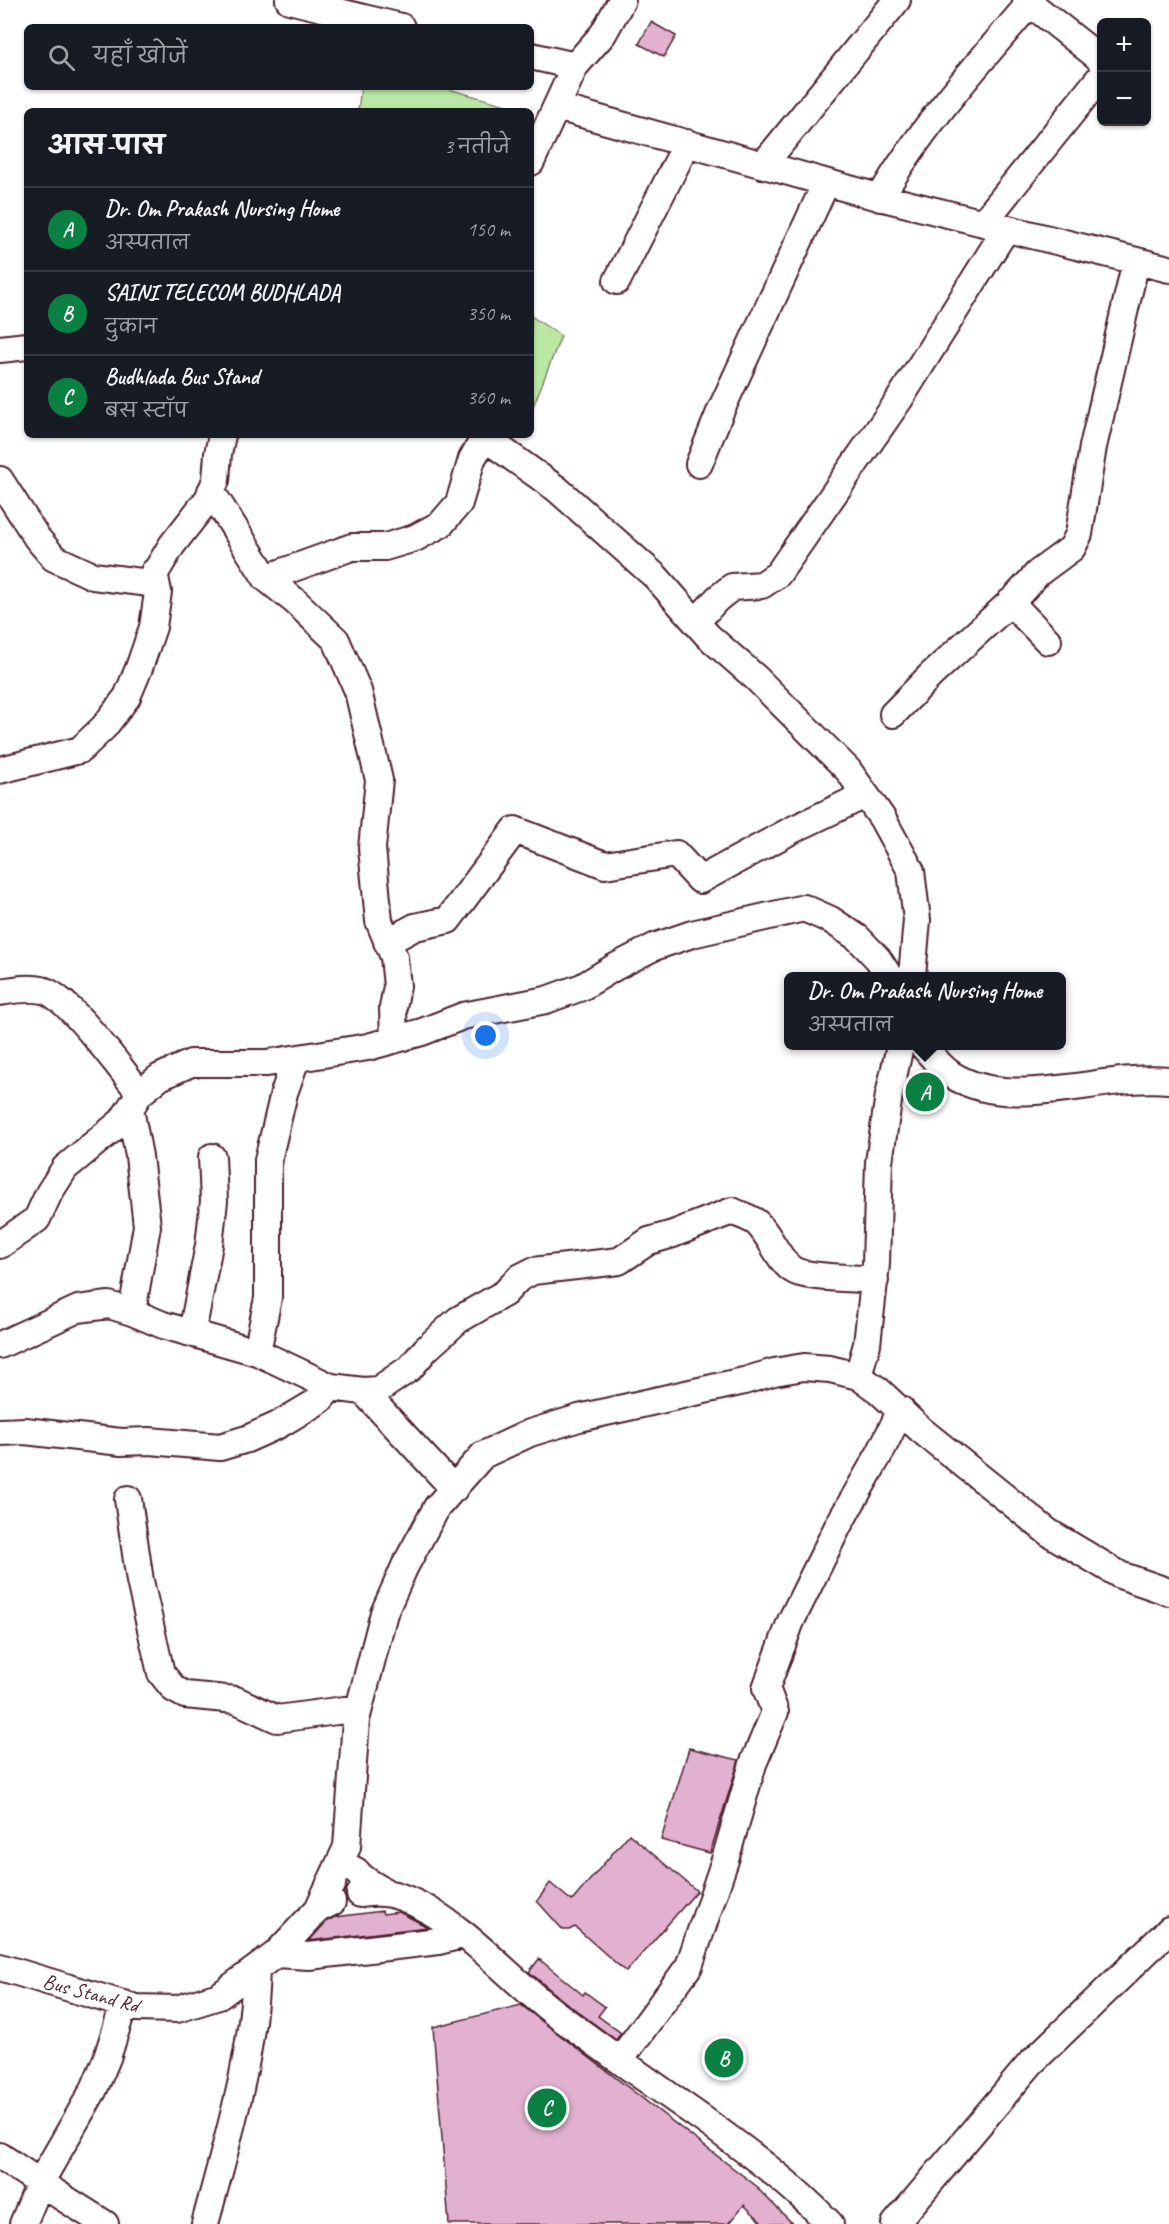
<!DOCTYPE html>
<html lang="hi">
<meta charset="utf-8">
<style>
body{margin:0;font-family:Caveat,"Playpen Sans Deva",sans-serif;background:#242831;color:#f1f3f6}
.controls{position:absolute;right:18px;top:18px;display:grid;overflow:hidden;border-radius:9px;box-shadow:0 2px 4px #0004}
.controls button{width:54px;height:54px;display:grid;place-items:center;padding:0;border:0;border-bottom:2px solid #363941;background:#171b24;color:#f1f3f6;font:30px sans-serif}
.you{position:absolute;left:486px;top:1036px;width:21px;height:21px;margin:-15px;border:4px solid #fff;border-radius:50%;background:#1a73e8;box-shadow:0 0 0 9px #1a73e833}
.badge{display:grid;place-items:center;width:39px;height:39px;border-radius:50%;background:#0b8043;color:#fff;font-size:20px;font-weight:700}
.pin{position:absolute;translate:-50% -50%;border:3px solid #fff;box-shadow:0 2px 6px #0006}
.popup{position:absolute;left:784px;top:972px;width:282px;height:78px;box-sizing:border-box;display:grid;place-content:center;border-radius:9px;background:#171b24;filter:drop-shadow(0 2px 4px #0005);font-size:20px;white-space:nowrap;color:#9ea1a6}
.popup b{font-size:22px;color:#f1f3f6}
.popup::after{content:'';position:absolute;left:50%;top:100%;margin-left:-12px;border:12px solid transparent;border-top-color:#171b24}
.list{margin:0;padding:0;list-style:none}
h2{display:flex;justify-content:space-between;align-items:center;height:78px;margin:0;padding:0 24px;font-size:26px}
h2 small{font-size:20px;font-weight:400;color:#9ea1a6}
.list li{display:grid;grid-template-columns:39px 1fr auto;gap:18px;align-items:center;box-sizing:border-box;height:84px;padding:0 24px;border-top:2px solid #363941}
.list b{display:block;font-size:22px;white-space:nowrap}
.list p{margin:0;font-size:20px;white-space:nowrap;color:#9ea1a6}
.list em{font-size:20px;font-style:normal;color:#9ea1a6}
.icon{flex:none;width:33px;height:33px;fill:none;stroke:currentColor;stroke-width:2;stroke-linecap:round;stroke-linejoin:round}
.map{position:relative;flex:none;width:1169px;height:2224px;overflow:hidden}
.search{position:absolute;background:#171b24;box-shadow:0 2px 4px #0004;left:24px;top:24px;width:510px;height:66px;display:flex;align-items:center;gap:15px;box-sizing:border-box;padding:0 21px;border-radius:9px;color:#9ea1a6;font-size:22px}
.panel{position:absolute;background:#171b24;box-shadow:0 2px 4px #0004;left:24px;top:108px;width:510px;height:330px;border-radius:9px}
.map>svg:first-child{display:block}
.green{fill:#bbe7a4;stroke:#828368;stroke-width:1.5}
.building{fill:#e3b1d0;stroke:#4a1f2b;stroke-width:1.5}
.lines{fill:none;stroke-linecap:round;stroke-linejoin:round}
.minor-casing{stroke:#4a1f2b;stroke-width:30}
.minor{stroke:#fff;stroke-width:26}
.labels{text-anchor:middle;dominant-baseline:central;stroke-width:4.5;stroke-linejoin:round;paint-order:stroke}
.street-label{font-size:21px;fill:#4a1f2b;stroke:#fff}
</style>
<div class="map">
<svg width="1169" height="2224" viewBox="0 0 1169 2224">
<rect width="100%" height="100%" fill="#fff"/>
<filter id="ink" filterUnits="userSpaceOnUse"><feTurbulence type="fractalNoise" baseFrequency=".0167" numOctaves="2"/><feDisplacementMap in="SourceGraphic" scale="12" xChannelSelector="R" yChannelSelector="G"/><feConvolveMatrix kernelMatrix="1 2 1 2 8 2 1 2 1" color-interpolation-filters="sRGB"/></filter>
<g filter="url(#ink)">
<path class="green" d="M361 87H441L528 111H358Z
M531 316 561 336 531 412Z"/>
<path class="building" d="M651 22 676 36 664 57 639 44Z
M915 1077 933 1079 937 1083 933 1112 911 1110Z
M689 1748 739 1760 710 1853 661 1840Z
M629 1834 697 1891 626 1972 575 1927 569 1930H563L537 1901 550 1883 572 1901Z
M382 1911 383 1914 399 1912 428 1927 309 1941 327 1921 335 1917Z
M539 1959 583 1995 585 1992 605 2007 598 2016 621 2033 616 2040 565 2002 529 1972Z
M521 2005 759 2188 758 2189 793 2224H764L744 2205 728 2224H449L433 2027Z"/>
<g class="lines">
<defs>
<path id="minor" d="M289 0 401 27
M1026 0 1098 57 1102 63
M531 56 575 66 531 162
M575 66 603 34 622 0
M557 107 871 195 1169 269
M763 165 897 0
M880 198C921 127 977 65 1030 3
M983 223 1102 75
M617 281 687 143
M0 349 27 346
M481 435 557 489 656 577 708 636 756 678 848 770 882 818 911 871 917 920 912 976
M699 464 720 412 826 183
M0 480 37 538 54 558 93 576 149 583 172 545 208 499 216 480 218 454 222 435
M211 491 266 578 296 602 336 640 358 691 379 780 372 848 379 921 394 957 397 986 393 1008 394 1040
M266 578 352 547H385L415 538 441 524 459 503 472 459 485 437
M1010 602 1048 641
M696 622 717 599 732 587 762 585 778 574 899 400 1006 229
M893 714 931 675 1016 597 1038 573 1072 548 1079 534 1093 447 1136 261
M0 770 80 750 104 727 127 697 139 668 153 627 158 592 154 572
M387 942 415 927 448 920 515 830 605 865 676 854 700 880 792 830 865 795
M0 992C13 990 29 987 42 990 67 994 122 1071 140 1093
M923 1046C931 1055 941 1068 952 1075 1012 1113 1102 1073 1169 1080
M130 1109 139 1156 147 1226 132 1312
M0 1245 37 1219 49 1193 65 1168 122 1121 140 1093 160 1077 191 1063H267L368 1047 422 1032 463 1016 546 1000 582 987 615 967 654 947 692 934 804 908 831 920 858 938 878 959 889 976
M192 1333 209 1245 214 1201 212 1157
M0 1345 78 1309 109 1305 132 1312 163 1325 257 1352 331 1387 363 1391 378 1390 410 1368 426 1349 458 1320 505 1293 519 1278 533 1271 619 1261 649 1241 673 1234 732 1211C740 1215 751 1218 757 1223 771 1236 780 1264 795 1271 809 1278 857 1278 875 1280
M257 1352 268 1298V1160L284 1093 296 1059
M858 1376 867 1344 876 1264 879 1162 889 1095 900 1046
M363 1391 454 1489
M0 1432 25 1431 121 1442 149 1441 220 1447 247 1439 278 1425 320 1400 331 1387
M128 1499 140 1581 161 1673 174 1689 185 1695 236 1700 277 1719 359 1708
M332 1885C332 1873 344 1863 356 1871 357 1872 361 1877 363 1878 369 1883 377 1887 384 1891
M360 1894C384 1891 395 1893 417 1904 470 1930 509 1979 556 2014 604 2050 654 2085 704 2120 748 2152 792 2184 830 2224
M318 1909 347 1847 356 1720 384 1613 405 1566 437 1507 483 1455 530 1433 579 1418 744 1381 774 1372 804 1367 830 1369 858 1376 878 1390 921 1430 1048 1532 1120 1575 1169 1592
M276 1954 309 1956 439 1941 463 1935
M0 1967 136 2008 177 2009 219 1996 276 1954 318 1909 332 1902
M620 2060 689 1966 725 1860 753 1764 775 1712 766 1688 791 1621 839 1524 880 1453 901 1410
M0 2156 40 2183 94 2089 107 2058 124 2004
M23 2224 40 2183 105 2224
M205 2224C227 2141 254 2056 256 1969
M895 2224 1030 2064 1169 1930"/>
</defs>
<use href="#minor" class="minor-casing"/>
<use href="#minor" class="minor"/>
</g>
</g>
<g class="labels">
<g class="street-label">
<text transform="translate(91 1993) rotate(15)">Bus Stand Rd</text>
</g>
</g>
</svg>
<div class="controls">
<button>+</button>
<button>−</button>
</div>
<div class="you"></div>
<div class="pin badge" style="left:925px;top:1092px">A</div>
<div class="popup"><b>Dr. Om Prakash Nursing Home</b>अस्पताल</div>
<div class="pin badge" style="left:724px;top:2058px">B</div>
<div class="pin badge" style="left:547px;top:2108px">C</div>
<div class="search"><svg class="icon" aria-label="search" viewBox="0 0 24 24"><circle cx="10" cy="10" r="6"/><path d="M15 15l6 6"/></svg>यहाँ खोजें</div>
<section class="panel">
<h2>आस-पास<small>3 नतीजे</small></h2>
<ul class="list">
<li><span class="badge">A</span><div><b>Dr. Om Prakash Nursing Home</b><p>अस्पताल</p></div><em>150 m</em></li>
<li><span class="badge">B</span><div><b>SAINI TELECOM BUDHLADA</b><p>दुकान</p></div><em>350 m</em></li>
<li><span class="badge">C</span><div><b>Budhlada Bus Stand</b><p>बस स्टॉप</p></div><em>360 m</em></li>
</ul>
</section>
</div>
